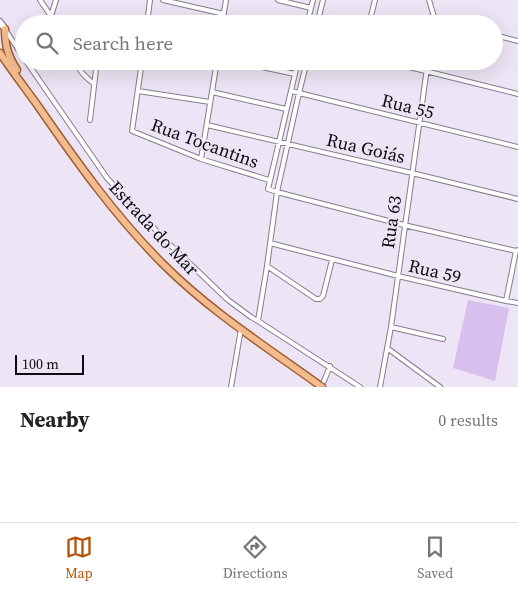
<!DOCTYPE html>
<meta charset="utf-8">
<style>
body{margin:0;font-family:"Source Serif 4",serif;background:#f2f2f2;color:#222}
.scale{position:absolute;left:15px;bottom:12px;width:69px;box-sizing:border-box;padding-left:5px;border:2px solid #0f0c11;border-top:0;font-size:14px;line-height:18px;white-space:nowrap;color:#0f0c11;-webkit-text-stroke:4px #ede5f5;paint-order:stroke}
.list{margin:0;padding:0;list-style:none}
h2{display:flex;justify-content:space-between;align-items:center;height:65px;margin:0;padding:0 20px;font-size:21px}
h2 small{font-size:16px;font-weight:400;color:#767676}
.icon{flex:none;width:28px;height:28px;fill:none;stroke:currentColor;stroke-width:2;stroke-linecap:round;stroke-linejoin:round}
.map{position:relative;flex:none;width:518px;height:387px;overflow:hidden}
.search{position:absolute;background:#fff;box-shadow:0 5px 20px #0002;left:15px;right:15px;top:15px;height:55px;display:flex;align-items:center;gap:12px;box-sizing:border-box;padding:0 18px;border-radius:28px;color:#767676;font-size:19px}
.sheet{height:135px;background:#fff}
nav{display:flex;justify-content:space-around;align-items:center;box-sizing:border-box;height:70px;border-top:1px solid #e0e0e0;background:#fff;font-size:14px;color:#767676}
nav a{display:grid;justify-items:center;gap:2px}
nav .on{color:#b45309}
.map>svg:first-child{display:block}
.green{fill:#d8c0ee}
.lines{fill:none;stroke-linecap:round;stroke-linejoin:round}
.minor-casing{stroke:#857d8c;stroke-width:6}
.secondary-casing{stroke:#857d8c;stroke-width:8}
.primary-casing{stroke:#9f6033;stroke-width:9}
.minor{stroke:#fff;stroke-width:4}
.secondary{stroke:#fff;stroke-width:5.5}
.primary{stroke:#f4bb8f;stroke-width:6}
.labels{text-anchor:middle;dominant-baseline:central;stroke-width:4;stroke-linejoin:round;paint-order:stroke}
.street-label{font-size:18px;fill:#0f0c11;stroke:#ede5f5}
</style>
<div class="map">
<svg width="518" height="387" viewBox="0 0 518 387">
<rect width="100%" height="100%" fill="#ede5f5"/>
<path class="green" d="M468 300 509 308 495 381 453 368Z"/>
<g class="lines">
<defs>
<path id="minor" d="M40 0 51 16 49 21 45 24
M163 0 224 14
M278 0 311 8
M429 0 435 20 434 24
M51 16 56 0
M435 20 450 24
M147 24 150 0
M222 24 226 0
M307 24 313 0
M317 24 323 0
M369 24 375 0
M6 31 24 58
M494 35 518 41
M15 44 24 38
M26 61 107 178 165 240 228 300 251 317 258 321
M78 61C78 72 86 77 94 84
M142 61 132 131 201 159 269 180
M233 61 295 74
M298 61 268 189 277 192 404 225 516 251
M307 61 299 93 277 192 267 266 316 299H320L323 296 332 260
M385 61 518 94
M138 91 210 102
M291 91 518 147
M212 92 286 109
M90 120 97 61
M207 125 412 173 518 199
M201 159 217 61
M270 243 398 276 506 301 518 303
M267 266 258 321 360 387
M506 301 516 251 518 250
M391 327 443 339
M387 348 440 387
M324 381 330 366
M231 387 241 329
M380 387 391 327 428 61"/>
<path id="secondary" d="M0 22 5 29"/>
<path id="primary" d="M5 29C5 46 8 56 17 70
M0 53C12 71 25 88 38 106 76 161 115 216 163 264 210 311 268 348 322 387"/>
</defs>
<use href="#minor" class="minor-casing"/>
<use href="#secondary" class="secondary-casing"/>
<use href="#primary" class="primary-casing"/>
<use href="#minor" class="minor"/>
<use href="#secondary" class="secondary"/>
<use href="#primary" class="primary"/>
</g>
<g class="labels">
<g class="street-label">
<text transform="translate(408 106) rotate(14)">Rua 55</text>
<text transform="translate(205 143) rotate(20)">Rua Tocantins</text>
<text transform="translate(366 148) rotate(13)">Rua Goiás</text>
<text transform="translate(391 222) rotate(-82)">Rua 63</text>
<text transform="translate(154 228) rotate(47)">Estrada do Mar</text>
<text transform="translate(435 271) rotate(13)">Rua 59</text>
</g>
</g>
</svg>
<div class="scale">100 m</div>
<div class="search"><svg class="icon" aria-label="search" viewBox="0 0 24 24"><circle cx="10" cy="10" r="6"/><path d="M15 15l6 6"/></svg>Search here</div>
</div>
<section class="sheet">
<h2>Nearby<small>0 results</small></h2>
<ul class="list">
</ul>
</section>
<nav>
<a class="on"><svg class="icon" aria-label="map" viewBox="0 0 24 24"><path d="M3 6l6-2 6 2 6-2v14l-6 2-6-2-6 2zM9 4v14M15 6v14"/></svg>Map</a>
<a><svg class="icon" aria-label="directions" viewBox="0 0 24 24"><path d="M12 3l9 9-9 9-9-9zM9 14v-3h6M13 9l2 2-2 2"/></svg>Directions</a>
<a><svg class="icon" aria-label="saved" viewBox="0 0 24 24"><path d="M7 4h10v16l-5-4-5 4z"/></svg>Saved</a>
</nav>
